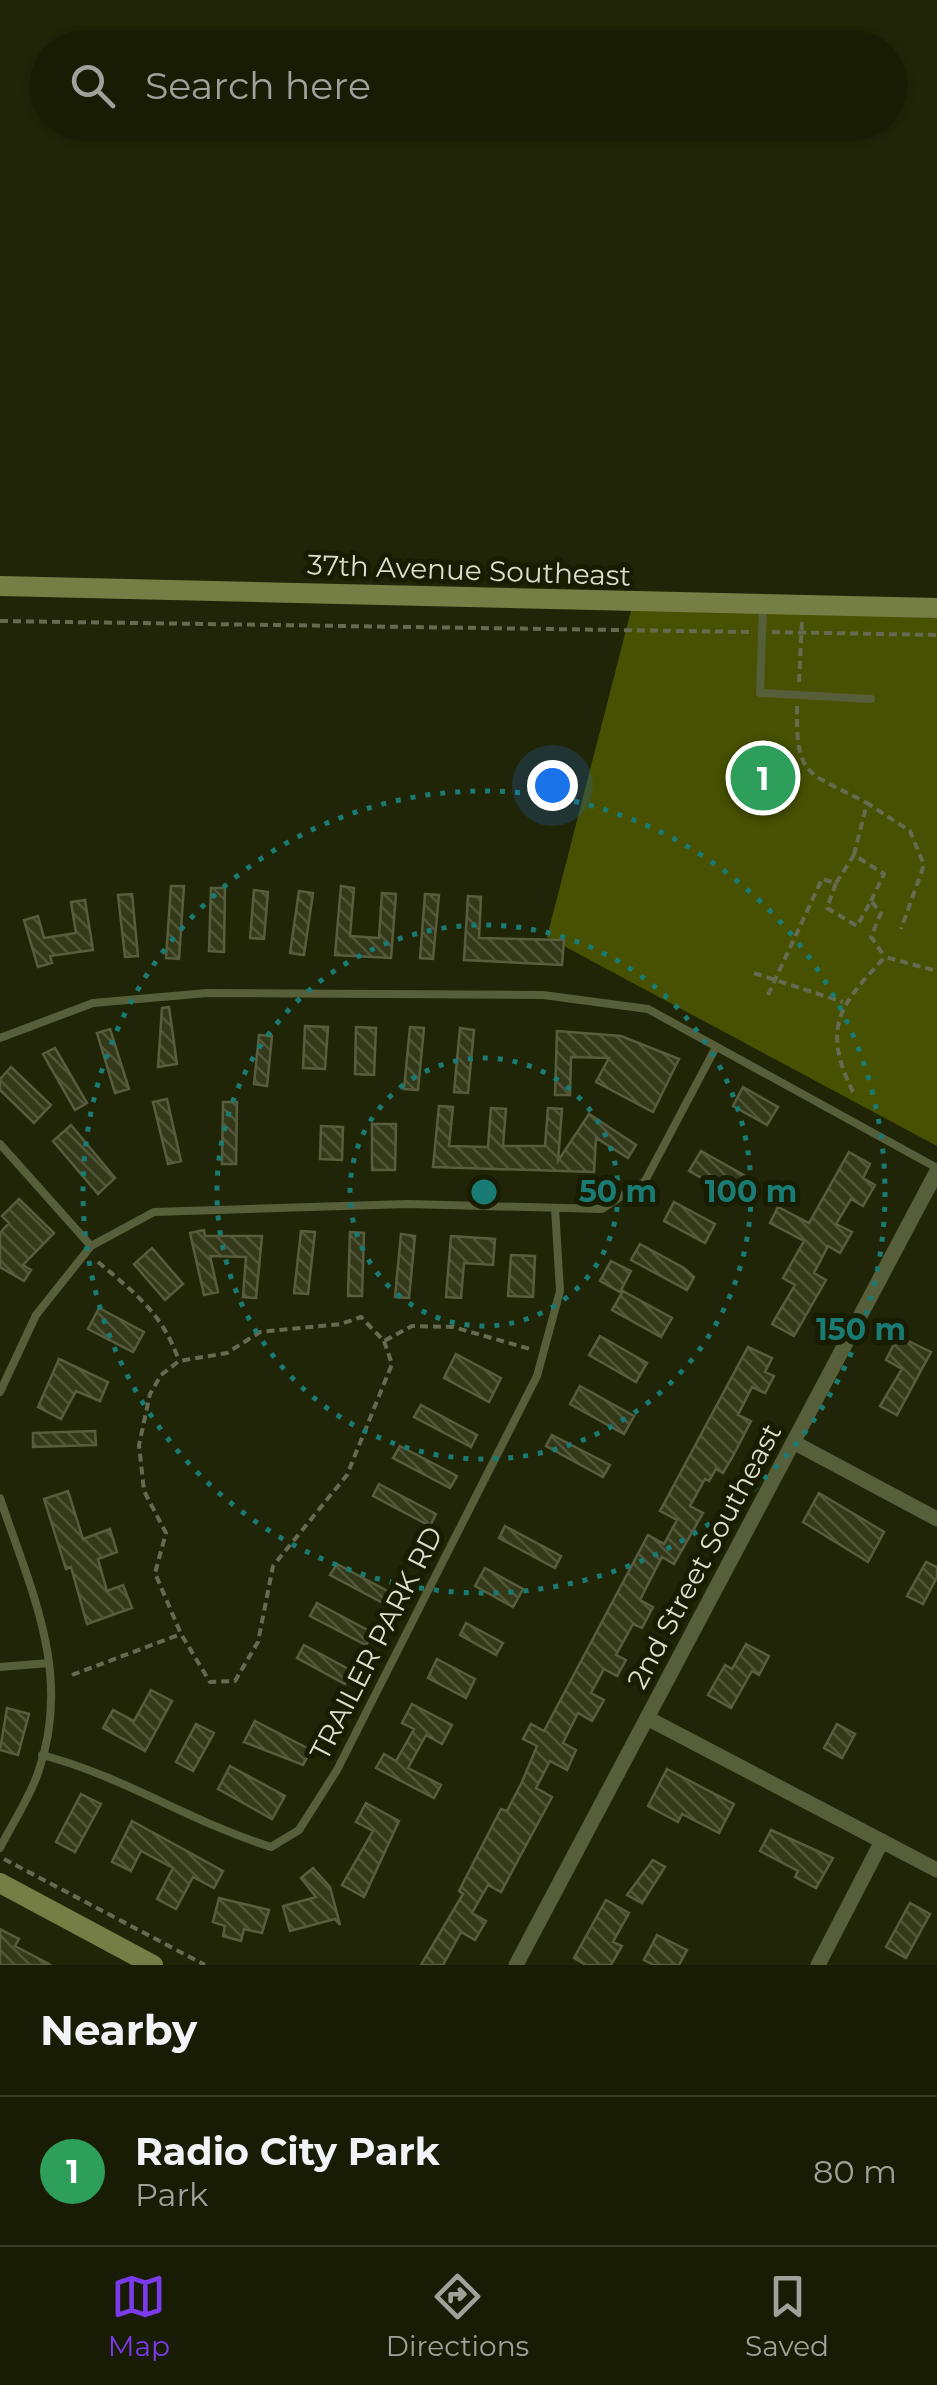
<!DOCTYPE html>
<style>
body{margin:0;font-family:Montserrat,sans-serif;background:#22250f;color:#f1f3f6}
.you{position:absolute;left:552px;top:785px;width:35px;height:35px;margin:-25px;border:8px solid #fff;border-radius:50%;background:#1a73e8;box-shadow:0 0 0 15px #1a73e833}
.badge{display:grid;place-items:center;width:65px;height:65px;border-radius:50%;background:#7c3aed;color:#fff;font-size:32px;font-weight:700}
.pin{position:absolute;translate:-50% -50%;border:5px solid #fff;box-shadow:0 2px 10px #0006}
.list{margin:0;padding:0;list-style:none}
h2{display:flex;justify-content:space-between;align-items:center;height:130px;margin:0;padding:0 40px;font-size:42px}
h2 small{font-size:32px;font-weight:400;color:#9fa19a}
.list li{display:grid;grid-template-columns:65px 1fr auto;gap:30px;align-items:center;box-sizing:border-box;height:150px;padding:0 40px;border-top:2px solid #373a27}
.list b{display:block;font-size:38px;white-space:nowrap}
.list p{margin:0;font-size:32px;white-space:nowrap;color:#9fa19a}
.list em{font-size:32px;font-style:normal;color:#9fa19a}
.icon{flex:none;width:55px;height:55px;fill:none;stroke:currentColor;stroke-width:2;stroke-linecap:round;stroke-linejoin:round}
.map{position:relative;flex:none;width:937px;height:1965px;overflow:hidden}
.search{position:absolute;background:#191c05;box-shadow:0 2px 8px #0004;left:30px;right:30px;top:30px;height:110px;display:flex;align-items:center;gap:25px;box-sizing:border-box;padding:0 35px;border-radius:55px;color:#9fa19a;font-size:38px}
.sheet{height:280px;background:#191c05}
nav{display:flex;justify-content:space-around;align-items:center;box-sizing:border-box;height:140px;border-top:2px solid #373a27;background:#191c05;font-size:28px;color:#9fa19a}
nav a{display:grid;justify-items:center;gap:5px}
nav .on{color:#7c3aed}
.map>svg:first-child{display:block}
.park{fill:#485101}
.building{fill:url(#building-back-hatch);stroke:#575d3d;stroke-width:2.5}
.lines{fill:none;stroke-linecap:round;stroke-linejoin:round}
.path{stroke:#666a50;stroke-width:4;stroke-dasharray:8 5;stroke-linecap:butt}
.lane{stroke:#575e3a;stroke-width:8}
.street{stroke:#575e3a;stroke-width:15}
.secondary{stroke:#757f45;stroke-width:20}
.ring{fill:none;stroke:#197b73;stroke-width:5;stroke-dasharray:5 10}
.labels{text-anchor:middle;dominant-baseline:central;stroke-width:10;stroke-linejoin:round;paint-order:stroke}
.street-label{font-size:28px;fill:#dbdfcd;stroke:#181c00}
.centre{fill:#197b73;stroke:#181c00;stroke-width:5}
.ring-label{font-size:30px;text-anchor:middle;font-weight:bold;fill:#197b73;stroke:#181c00;stroke-width:10;stroke-linejoin:round;paint-order:stroke}
</style>
<div class="map">
<svg width="937" height="1965" viewBox="0 0 937 1965">
<defs>
<pattern id="building-back-hatch" width="6" height="6" patternUnits="userSpaceOnUse" patternTransform="scale(2.5)"><rect width="6" height="6" fill="#34391a"/><path d="M-1 5l2 2M0 0l6 6M5-1l2 2" fill="none" stroke="#51553a"/></pattern>
</defs>
<rect width="100%" height="100%" fill="#212507"/>
<path class="park" d="M633 603 763 606 937 618V1146L547 937Z"/>
<path class="building" d="M171 886H184L179 959 166 958Z
M341 886 354 888 350 936 379 938 382 893 396 894 391 958 335 955Z
M211 888H225L224 952 209 951Z
M254 890 268 892 264 939 250 938Z
M299 891 313 893 304 955 290 953Z
M132 894 138 956 125 957 118 895Z
M425 894 439 895 433 959 420 958Z
M468 896 481 897 479 938 564 940 562 965 464 960Z
M85 900 93 950 50 956 52 963 38 967 24 920 38 916 44 938 76 933 71 902Z
M169 1007 177 1064 158 1067 162 1008Z
M305 1026 328 1027 325 1069 303 1068Z
M356 1027 376 1028 374 1075 355 1074Z
M410 1027 424 1028 418 1090 404 1089Z
M460 1028 474 1030 468 1093 454 1092Z
M110 1029 129 1089 115 1093 97 1033Z
M557 1031 621 1036 679 1059 653 1112 596 1082 609 1058 571 1057 570 1095H555Z
M259 1035 272 1036 267 1086 254 1084Z
M55 1048 87 1103 75 1110 43 1054Z
M11 1067 51 1105 34 1123 0 1090V1079Z
M743 1087 778 1107 767 1125 733 1106Z
M167 1099 181 1161 168 1164 153 1102Z
M223 1102H237L236 1164H222Z
M439 1106 453 1107 449 1146 488 1147 491 1108 506 1109 503 1146H545L548 1108 562 1109 558 1161 589 1114 636 1145 628 1158 596 1138 594 1172 433 1167Z
M372 1124H396L395 1170H372Z
M71 1125 115 1178 98 1194 53 1141Z
M321 1126 343 1127 342 1160 320 1159Z
M701 1151 749 1178 738 1198 689 1171Z
M849 1152 870 1164 863 1178 875 1185 863 1206 851 1199 836 1224 852 1232 840 1253 828 1246 814 1273 826 1280 794 1336 772 1324 795 1285 783 1278 804 1241 770 1223 778 1207 809 1223Z
M19 1199 54 1233 23 1265 31 1270 24 1281 0 1267V1233L9 1223 2 1216Z
M674 1202 715 1224 705 1243 664 1221Z
M204 1230 205 1236H262L256 1298 243 1297 246 1257 210 1256 218 1292 204 1295 190 1233Z
M301 1231 315 1232 308 1294 294 1293Z
M350 1232 364 1233 362 1296H348Z
M401 1234 415 1236 409 1298 395 1297Z
M451 1236 495 1239 493 1265 464 1263 461 1298 446 1297Z
M640 1244 684 1268 694 1277 687 1290 631 1260Z
M152 1248 183 1284 165 1300 134 1264Z
M511 1255 535 1256 533 1297 508 1296Z
M611 1261 631 1271 620 1292 600 1281Z
M623 1291 672 1318 661 1337 612 1310Z
M99 1308 144 1332 133 1352 88 1329Z
M600 1336 647 1363 636 1382 589 1355Z
M898 1336 931 1352 897 1415 880 1406 902 1369 886 1360Z
M748 1347 772 1358 765 1372 774 1376 765 1393 752 1387 738 1415 751 1421 733 1456 723 1473 716 1469 709 1481 705 1479 690 1506 703 1513 674 1564 662 1557 647 1586 640 1600 653 1607 642 1628 633 1624 616 1655 626 1660 617 1676 604 1669 591 1693 604 1700 592 1721 578 1713 563 1743 576 1750 567 1770 550 1761 536 1788 552 1797 501 1892 488 1885 472 1913 486 1921 475 1940 461 1932 443 1965H421L463 1894 459 1891 501 1809 507 1811 522 1782 537 1746 523 1739 531 1724 544 1731 648 1535 664 1544 677 1520 660 1511Z
M456 1354 501 1378 489 1402 444 1378Z
M59 1359 108 1382 100 1401 76 1391 61 1419 38 1407Z
M580 1386 634 1416 624 1434 570 1404Z
M421 1405 477 1435 471 1447 414 1417Z
M95 1431 96 1445 33 1447V1433Z
M552 1435 610 1465 603 1477 546 1446Z
M400 1446 457 1476 450 1488 393 1458Z
M379 1484 436 1514 430 1526 373 1496Z
M68 1491 83 1539 110 1529 117 1552 98 1559 107 1591 123 1585 132 1608 87 1624 71 1567 66 1569 44 1499Z
M819 1493 884 1532 868 1562 803 1522Z
M505 1526 561 1556 555 1568 499 1538Z
M926 1562 937 1567V1577L923 1604 907 1596Z
M337 1564 393 1594 387 1605 330 1575Z
M485 1568 523 1589 513 1607 475 1586Z
M317 1603 373 1633 366 1645 310 1616Z
M466 1623 503 1643 496 1655 460 1635Z
M746 1644 769 1656 759 1675 752 1671 731 1708 708 1695 725 1665 732 1669Z
M304 1645 352 1671 345 1684 297 1658Z
M437 1659 475 1679 466 1698 428 1678Z
M151 1690 172 1701 145 1751 103 1728 113 1710 134 1721Z
M412 1704 452 1725 442 1744 426 1735 408 1768 441 1785 434 1798 376 1768 384 1754 396 1761 414 1729 402 1723Z
M7 1708 29 1714 18 1755 0 1750Z
M255 1721 311 1750 303 1765 244 1742Z
M196 1724 214 1733 193 1771 176 1762Z
M837 1724 855 1734 842 1758 824 1748Z
M230 1766 285 1796 272 1819 218 1789Z
M667 1769 734 1804 719 1833 682 1814 678 1822 648 1806Z
M81 1794 101 1804 75 1852 56 1842Z
M366 1803 399 1821 364 1897 342 1885 373 1831 356 1822Z
M132 1821 223 1871 214 1888 193 1877 176 1909 157 1899 173 1868 141 1851 131 1871 112 1862Z
M771 1830 833 1858 816 1888 795 1877 798 1871 760 1851Z
M653 1860 665 1867 642 1903 627 1895Z
M313 1868 330 1887 340 1925 335 1919 290 1931 283 1906 316 1897 301 1878Z
M219 1898 269 1910 262 1933 244 1929 241 1941 223 1936 225 1926 213 1922Z
M606 1900 629 1913 613 1942 622 1946 611 1965H586L574 1958Z
M910 1903 930 1914 906 1958 886 1947Z
M0 1929 19 1939 15 1946 51 1965H0Z
M657 1935 687 1950 679 1965H654L644 1960Z"/>
<g class="lines">
<path class="path" d="M0 621 752 632
M772 632 937 635
M799 682 802 621
M797 706C796 779 807 771 867 803
M854 855 867 803 910 831 924 865 901 929
M836 883 854 855 884 874 871 901
M754 973 843 1002
M768 995 822 879 836 883 827 908 857 926 871 901 881 913 871 937 885 957
M853 1092C821 1027 840 1005 885 957L937 971
M98 1262C135 1293 163 1314 179 1361
M384 1341 392 1364 347 1475 273 1566 258 1642 235 1681 210 1682 181 1634 155 1573 166 1533 144 1491 139 1445 150 1394 161 1375 179 1361 227 1353 260 1332 341 1324 361 1317 384 1341 412 1326 453 1327 530 1349
M72 1675 181 1634
M4 1859 205 1965"/>
<path class="lane" d="M763 606 760 693 871 699
M0 1038 93 1003 207 993 543 995 648 1009 937 1168
M0 1144 91 1246
M0 1392 36 1315 91 1246 154 1212 408 1204 602 1209 645 1181 716 1047
M0 1498C31 1591 73 1674 38 1773 29 1799 12 1824 0 1848
M0 1667 49 1663
M42 1755C123 1776 191 1822 271 1847L299 1830 337 1770 537 1376 560 1291 555 1208"/>
<path class="street" d="M793 1442 937 1519
M647 1718 937 1870
M516 1965 937 1171
M818 1965 882 1841"/>
<path class="secondary" d="M0 586 937 608
M0 1883 153 1965"/>
</g>
<g class="ring">
<circle cx="484" cy="1192" r="134"/>
<circle cx="484" cy="1192" r="267"/>
<circle cx="484" cy="1192" r="401"/>
</g>
<g class="labels">
<g class="street-label">
<text transform="translate(469 570) rotate(2)">37th Avenue Southeast</text>
<text transform="translate(704 1556) rotate(-62)">2nd Street Southeast</text>
<text transform="translate(376 1643) rotate(-63)">TRAILER PARK RD</text>
</g>
</g>
<circle cx="484" cy="1192" r="15" class="centre"/>
<g class="ring-label">
<text x="618" y="1202">50 m</text>
<text x="751" y="1202">100 m</text>
<text x="861" y="1340">150 m</text>
</g>
</svg>
<div class="you"></div>
<div class="pin badge" style="left:763px;top:778px;background:#2e9e5b">1</div>
<div class="search"><svg class="icon" aria-label="search" viewBox="0 0 24 24"><circle cx="10" cy="10" r="6"/><path d="M15 15l6 6"/></svg>Search here</div>
</div>
<section class="sheet">
<h2>Nearby<small></small></h2>
<ul class="list">
<li><span class="badge" style="background:#2e9e5b">1</span><div><b>Radio City Park</b><p>Park</p></div><em>80 m</em></li>
</ul>
</section>
<nav>
<a class="on"><svg class="icon" aria-label="map" viewBox="0 0 24 24"><path d="M3 6l6-2 6 2 6-2v14l-6 2-6-2-6 2zM9 4v14M15 6v14"/></svg>Map</a>
<a><svg class="icon" aria-label="directions" viewBox="0 0 24 24"><path d="M12 3l9 9-9 9-9-9zM9 14v-3h6M13 9l2 2-2 2"/></svg>Directions</a>
<a><svg class="icon" aria-label="saved" viewBox="0 0 24 24"><path d="M7 4h10v16l-5-4-5 4z"/></svg>Saved</a>
</nav>
